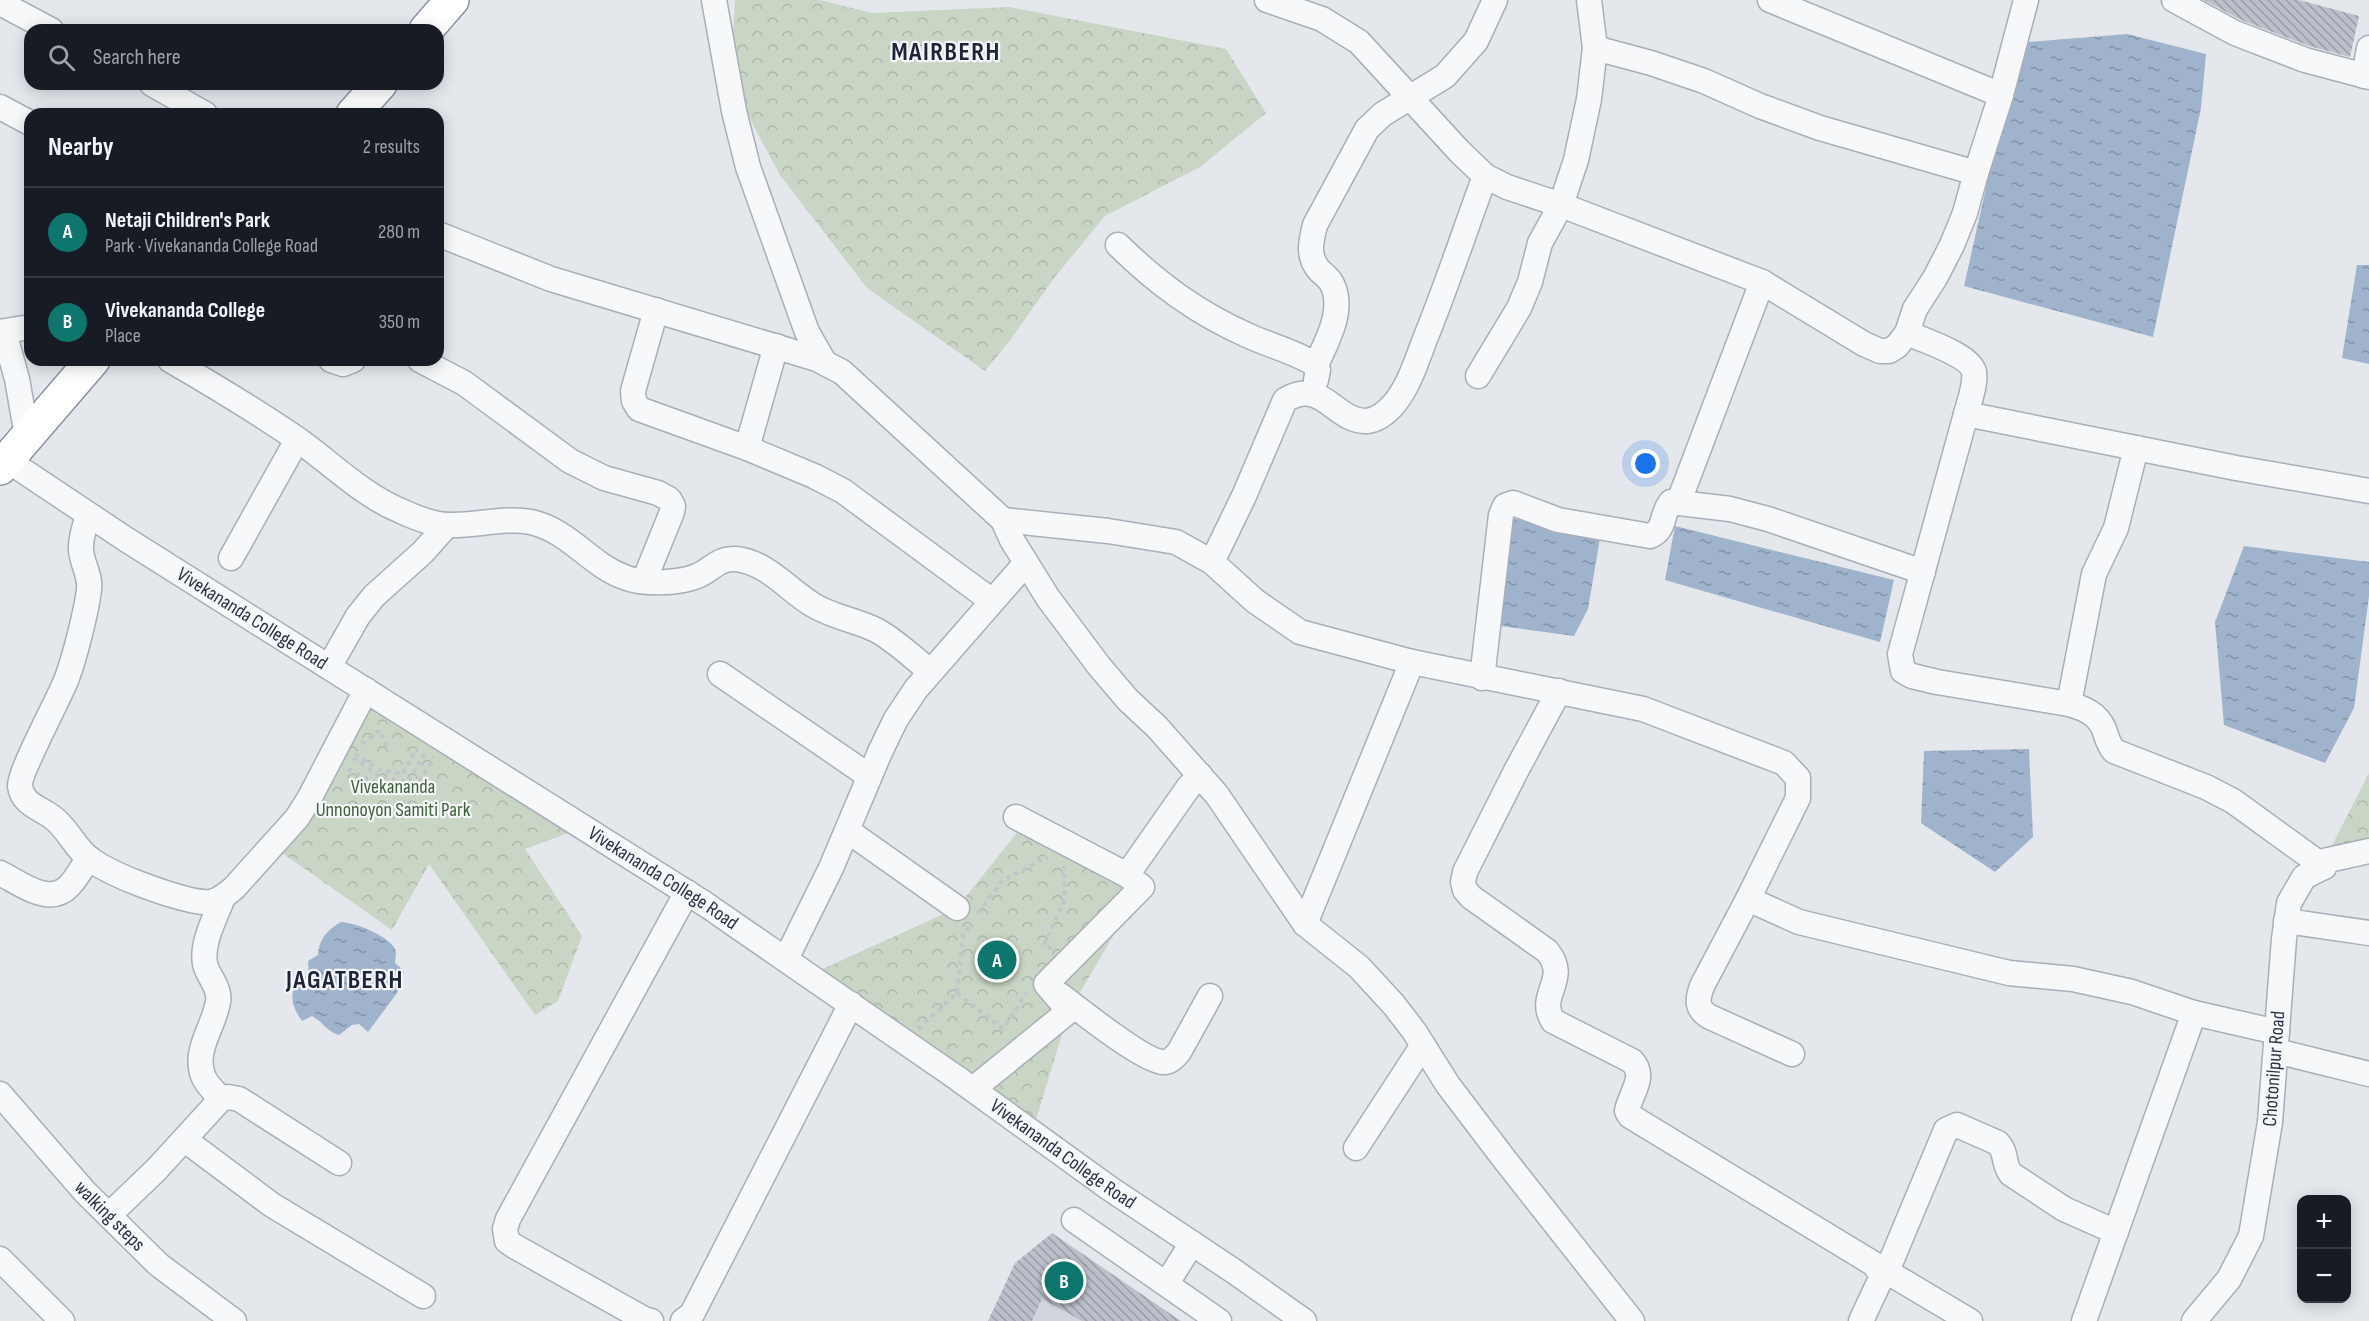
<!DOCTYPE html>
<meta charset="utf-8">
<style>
body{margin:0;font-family:"Sofia Sans Condensed",sans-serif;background:#20242c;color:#f1f3f6}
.controls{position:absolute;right:18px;bottom:18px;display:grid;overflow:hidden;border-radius:12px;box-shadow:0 3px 15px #0003}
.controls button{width:54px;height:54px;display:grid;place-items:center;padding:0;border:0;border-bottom:2px solid #363941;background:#171b24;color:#f1f3f6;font:30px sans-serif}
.you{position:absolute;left:1646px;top:464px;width:21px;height:21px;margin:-15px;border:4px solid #fff;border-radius:50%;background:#1a73e8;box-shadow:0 0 0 9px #1a73e833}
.badge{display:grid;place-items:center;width:39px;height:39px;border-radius:50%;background:#0f766e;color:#fff;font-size:20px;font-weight:700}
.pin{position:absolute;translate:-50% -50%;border:3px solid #fff;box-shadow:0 2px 6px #0006}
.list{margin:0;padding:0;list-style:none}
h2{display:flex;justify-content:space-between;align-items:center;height:78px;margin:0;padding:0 24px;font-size:26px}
h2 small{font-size:20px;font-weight:400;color:#9ea1a6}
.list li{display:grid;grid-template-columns:39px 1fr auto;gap:18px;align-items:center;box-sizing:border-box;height:90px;padding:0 24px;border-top:2px solid #363941}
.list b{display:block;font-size:22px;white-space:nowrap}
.list p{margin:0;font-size:20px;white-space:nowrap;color:#9ea1a6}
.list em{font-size:20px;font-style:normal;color:#9ea1a6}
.icon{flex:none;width:33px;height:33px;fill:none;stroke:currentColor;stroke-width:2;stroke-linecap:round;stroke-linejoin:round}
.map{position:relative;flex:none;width:2369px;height:1321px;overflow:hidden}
.search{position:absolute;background:#171b24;box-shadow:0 3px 15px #0003;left:24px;top:24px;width:420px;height:66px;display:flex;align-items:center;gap:15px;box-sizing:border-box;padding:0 21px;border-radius:18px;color:#9ea1a6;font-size:22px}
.panel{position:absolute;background:#171b24;box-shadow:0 3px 15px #0003;left:24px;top:108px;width:420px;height:258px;border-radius:18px}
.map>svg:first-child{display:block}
.built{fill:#d2d6de}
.forest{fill:url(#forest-crowns)}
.water{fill:url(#water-ripples)}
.building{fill:url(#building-back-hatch)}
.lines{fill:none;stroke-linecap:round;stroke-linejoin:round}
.minor-casing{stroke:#a9aeb7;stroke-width:27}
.highway-casing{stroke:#8b94a3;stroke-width:36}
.path{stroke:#c2c5cb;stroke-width:4;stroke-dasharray:4.5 4.5;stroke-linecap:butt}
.minor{stroke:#f7f8fa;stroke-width:24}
.highway{stroke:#fff;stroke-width:33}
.labels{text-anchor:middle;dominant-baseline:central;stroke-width:4.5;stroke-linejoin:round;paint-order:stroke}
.street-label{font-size:20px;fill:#2b3445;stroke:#f4f6f9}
.park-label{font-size:20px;fill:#3f6138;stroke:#f4f6f9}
.district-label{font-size:26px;font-weight:bold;letter-spacing:1.5px;fill:#1d2536;stroke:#f4f6f9}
</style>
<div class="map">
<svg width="2369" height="1321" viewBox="0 0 2369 1321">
<defs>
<pattern id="forest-crowns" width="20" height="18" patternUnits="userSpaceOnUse" patternTransform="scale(1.5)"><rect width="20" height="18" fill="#c9d6c5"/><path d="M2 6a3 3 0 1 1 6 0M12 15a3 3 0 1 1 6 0" fill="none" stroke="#adb8ab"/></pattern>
<pattern id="water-ripples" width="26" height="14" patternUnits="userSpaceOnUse" patternTransform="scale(1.5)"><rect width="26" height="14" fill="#9fb4cc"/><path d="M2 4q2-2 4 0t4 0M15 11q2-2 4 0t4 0" fill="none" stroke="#8293a7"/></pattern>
<pattern id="building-back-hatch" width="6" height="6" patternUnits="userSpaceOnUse" patternTransform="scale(1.5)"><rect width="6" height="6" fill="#bbc0ca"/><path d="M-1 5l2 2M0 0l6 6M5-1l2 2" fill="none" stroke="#989da6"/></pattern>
</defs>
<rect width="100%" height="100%" fill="#e4e7ec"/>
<path class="built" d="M1042 1299 1082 1321H1032Z"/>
<path class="forest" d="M735 0H820L872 13 1009 7 1226 49 1266 113 1200 167 1105 216 1054 278 1011 339 985 371 867 288 780 175 730 82Z
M367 696 585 827 525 849 582 936 558 1001 535 1015 429 864 392 930 275 848Z
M2369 773V851L2324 861Z
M1023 825 1142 887 1069 1011 1032 1133 809 975 957 908Z"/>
<path class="water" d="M2127 34 2206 54 2201 108 2153 337 1964 286 1999 130 2028 42Z
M2357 265H2369V364L2342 358Z
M1509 518 1601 532 1588 609 1574 636 1501 626Z
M1675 526 1894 580 1880 642 1665 580Z
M2244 546 2369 562V596L2354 708 2325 763 2224 725 2215 622Z
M2029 749 2033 837 1995 872 1921 823 1924 751Z
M341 922C354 922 389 936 395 949 397 953 395 959 395 963L404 971 397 993 368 1032 359 1024 352 1025 339 1035C327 1032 323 1022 312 1016L302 1021C292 1006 289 997 297 980L309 975 308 961 318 955C319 939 327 930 341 922Z"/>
<path class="building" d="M2204 0H2299L2359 16 2350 57 2309 46 2241 20Z
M1052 1233 1181 1321H1082L1042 1299 1032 1321H988L1015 1263Z"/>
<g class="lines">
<defs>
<g id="minor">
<path d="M714 0 734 111 748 167 807 332 824 362"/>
<path d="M1267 0 1322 19 1359 42 1459 151 1485 176 1507 187 1561 205 1762 282 1864 344 1880 351H1889L1897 346 1907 333 1915 309 1935 278 1952 245 1965 213 1976 173 2001 95 2026 0"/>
<path d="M1770 0 2001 95"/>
<path d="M2174 0 2235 33 2305 60 2369 77"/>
<path d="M0 3 51 30"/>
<path d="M1595 48 1651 63 1704 81 1760 106 1820 128 1976 173"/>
<path d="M2364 76 2369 48"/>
<path d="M152 84 205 114"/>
<path d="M0 107 30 123"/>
<path d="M438 234 551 279 817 359 842 372 1003 520 1012 540 1048 598 1099 666 1128 700 1157 727 1217 795 1305 924 1359 967 1394 1005 1414 1031 1448 1085 1505 1160 1632 1321"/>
<path d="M1118 245C1158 284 1197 313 1249 336 1271 346 1296 352 1316 365L1318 370 1316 380"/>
<path d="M656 310 633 391 634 401 639 409 747 448 814 476 843 491 992 601"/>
<path d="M0 332 30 327"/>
<path d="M4 332 17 379 27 436"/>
<path d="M1907 333C1923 340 1970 355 1974 372 1976 385 1969 402 1966 414L1900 654 1903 671 1912 676 1937 682 2069 704C2083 708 2097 713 2104 729 2107 738 2108 744 2114 751L2206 787 2233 801 2324 867"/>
<path d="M170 360C213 385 256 411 297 439 331 463 362 495 401 511 414 517 435 525 449 525 476 526 504 517 531 522 570 531 589 564 624 577 643 585 685 584 703 573 715 566 721 558 736 559 767 562 788 590 813 605 833 617 855 620 876 630 895 640 913 658 930 671"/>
<path d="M331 360 343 364 353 360"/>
<path d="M420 360 464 383 570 461 604 478 658 493 669 499 673 506 672 512 644 581"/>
<path d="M1316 365C1327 341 1345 310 1332 284 1329 278 1323 274 1319 270 1307 256 1311 241 1315 225L1367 129 1383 114 1445 76 1476 41 1495 0"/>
<path d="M1478 376 1519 308 1530 282 1540 243 1561 205 1576 160 1589 99 1595 48 1589 0"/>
<path d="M1966 414 2236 468 2369 491"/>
<path d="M747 448 776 346"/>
<path id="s1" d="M7 460 127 540 705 904 957 1078 1109 1188 1235 1272 1304 1321"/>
<path d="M1679 501 1762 282"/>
<path d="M88 515C85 526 80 538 81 550 82 564 91 576 89 590 86 613 75 656 67 678 59 699 19 772 20 786 22 804 40 808 52 817 68 828 75 849 91 860 106 870 124 878 140 884 156 890 195 904 211 902 220 900 227 894 234 888L297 818 309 799 366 690"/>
<path d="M1003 520 1108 531 1176 542 1212 562 1255 601 1300 632 1412 662 1643 709 1784 763 1798 778V798L1748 899 1799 922 2009 973 2073 979 2132 992 2194 1013 2277 1032"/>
<path d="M231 558 297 440"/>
<path d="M1212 562 1244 496 1285 400C1323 377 1334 422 1367 421 1377 420 1387 412 1394 404 1409 386 1417 360 1425 339 1447 285 1465 230 1485 176"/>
<path d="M329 667 358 616 374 596 423 552 447 525"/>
<path d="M720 674 869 776"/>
<path d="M1482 678 1501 515 1505 506 1513 503 1558 520 1650 536C1666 530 1661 513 1671 502L1730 509 1768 519 1923 572"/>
<path d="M1559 691 1516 771 1465 872 1463 882 1465 890 1471 897 1547 951C1571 980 1536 994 1553 1021L1632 1061C1647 1077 1630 1094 1627 1111L1630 1116 1874 1264 1882 1276 1861 1321"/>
<path d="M2069 704 2094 574 2116 528 2136 448"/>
<path d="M1016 817 1127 875"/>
<path d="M848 831 957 908"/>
<path d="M0 873C20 883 49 907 69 886 77 878 82 867 89 858"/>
<path d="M1748 899 1702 986C1697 1000 1696 1009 1710 1017L1792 1054"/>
<path d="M2286 921 2369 933"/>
<path d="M1305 924 1412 662"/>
<path d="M786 959 831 868 880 752 896 719 916 689 1026 563"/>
<path d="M1060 995C1077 1008 1146 1063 1164 1062 1171 1062 1174 1057 1179 1052L1210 996"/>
<path d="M2276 1051 2369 1074"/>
<path d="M973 1089 1069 1011 1046 984 1142 887 1127 875 1188 788 1200 775"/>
<path id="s2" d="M0 1094 85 1192 159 1265 234 1321"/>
<path d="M221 1099C216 1093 207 1085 204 1078 192 1052 214 1027 218 1002 221 988 208 977 205 964 201 942 216 917 223 897"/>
<path d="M185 1140 272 1205 423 1296"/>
<path d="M1356 1148 1423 1045"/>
<path d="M109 1215 156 1170 221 1099 228 1097 239 1099 339 1163"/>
<path d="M1074 1220 1219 1321"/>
<path d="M0 1259 62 1321"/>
<path d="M1874 1264 1970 1321"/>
<path d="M1887 1271 1946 1130 1957 1125 1998 1143C2007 1152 2003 1165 2011 1174L2064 1209 2116 1232"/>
<path d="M1167 1283 1192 1243"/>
<path d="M651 1321 644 1319 514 1246 507 1241 505 1229 508 1219 687 892"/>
<path d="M683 1321 692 1314 851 1004"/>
<path d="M2084 1321 2194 1013"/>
<path id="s3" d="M2194 1321 2229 1279 2251 1236 2270 1122 2284 939 2289 903 2304 877 2324 867V861L2369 851"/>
</g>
<path id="highway" d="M426 30 452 0
M353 114 380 84
M0 468 93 360"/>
</defs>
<use href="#minor" class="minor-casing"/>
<use href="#highway" class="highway-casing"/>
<path class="path" d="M362 744 380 730 388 751
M355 754 380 770 403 774 417 747
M353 758 381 777 408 782 425 753
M348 769 388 789 414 790 434 757
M978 913 1002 881 1047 857
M1052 949 1044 945 1065 899 1064 866
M957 993 1003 1029 1027 992
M918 1029 957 993 963 934 969 927"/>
<use href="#minor" class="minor"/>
<use href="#highway" class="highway"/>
</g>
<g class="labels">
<g class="street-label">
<text stroke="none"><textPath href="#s1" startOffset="292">Vivekananda College Road</textPath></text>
<text stroke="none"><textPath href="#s1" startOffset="778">Vivekananda College Road</textPath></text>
<text stroke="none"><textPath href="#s3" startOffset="272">Chotonilpur Road</textPath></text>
<text stroke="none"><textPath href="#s1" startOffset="1264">Vivekananda College Road</textPath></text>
<text stroke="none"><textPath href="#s2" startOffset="164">walking steps</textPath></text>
</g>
<g class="park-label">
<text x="393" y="787">Vivekananda<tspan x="393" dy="23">Unnonoyon Samiti Park</tspan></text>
</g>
<g class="district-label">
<text x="946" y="52">MAIRBERH</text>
<text x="345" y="980">JAGATBERH</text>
</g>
</g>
</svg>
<div class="controls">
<button>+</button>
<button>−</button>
</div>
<div class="you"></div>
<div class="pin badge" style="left:997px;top:960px">A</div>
<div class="pin badge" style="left:1064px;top:1281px">B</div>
<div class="search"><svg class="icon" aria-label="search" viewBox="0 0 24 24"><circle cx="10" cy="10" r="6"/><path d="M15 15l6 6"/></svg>Search here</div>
<section class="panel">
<h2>Nearby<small>2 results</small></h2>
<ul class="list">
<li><span class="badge">A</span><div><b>Netaji Children's Park</b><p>Park · Vivekananda College Road</p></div><em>280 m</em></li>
<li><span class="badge">B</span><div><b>Vivekananda College</b><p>Place</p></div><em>350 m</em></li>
</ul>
</section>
</div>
